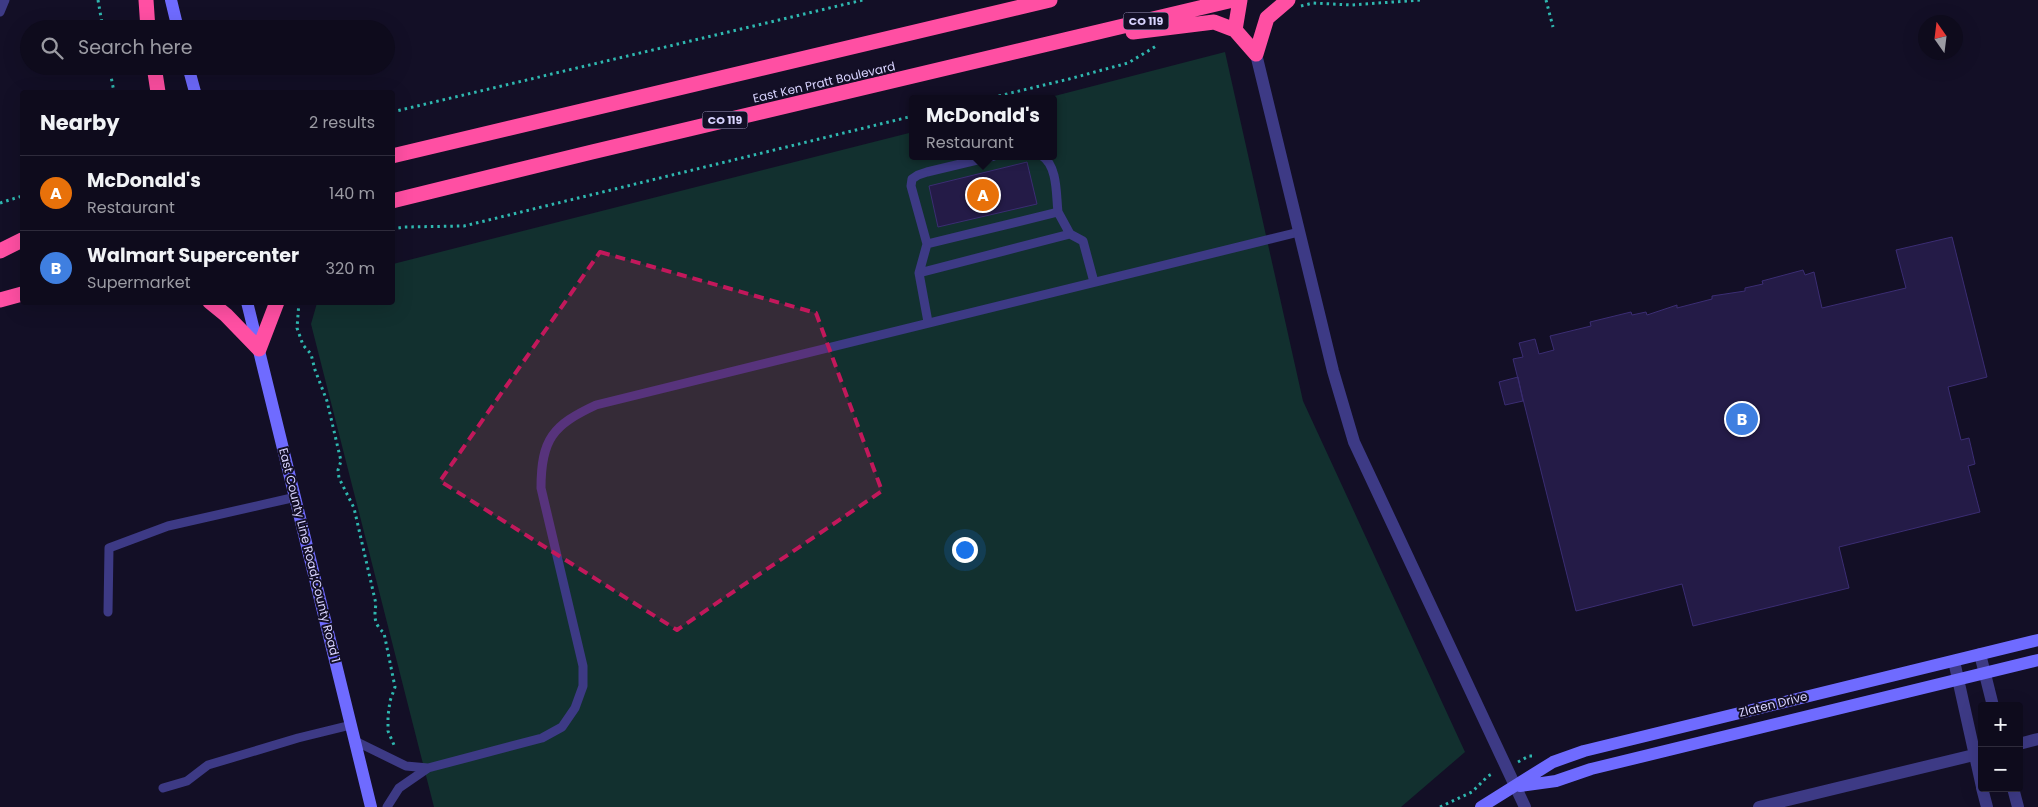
<!DOCTYPE html>
<meta charset="utf-8">
<style>
body{margin:0;font-family:Poppins,sans-serif;background:#171425;color:#f1f3f6}
.controls{position:absolute;right:15px;bottom:15px;display:grid;overflow:hidden;border-radius:5px;box-shadow:0 5px 20px #0002}
.controls button{width:45px;height:45px;display:grid;place-items:center;padding:0;border:0;border-bottom:1px solid #2e2b3b;background:#0e0b1c;color:#f1f3f6;font:25px sans-serif}
.compass{position:absolute;left:1918px;top:15px;width:45px;height:45px;border-radius:50%;background:#0e0b1c;box-shadow:0 5px 20px #0002;rotate:346deg}
.you{position:absolute;left:964px;top:549px;width:18px;height:18px;margin:-12px;border:4px solid #fff;border-radius:50%;background:#1a73e8;box-shadow:0 0 0 8px #1a73e833}
.badge{display:grid;place-items:center;width:32px;height:32px;border-radius:50%;background:#00e5ff;color:#fff;font-size:16px;font-weight:700}
.pin{position:absolute;translate:-50% -50%;border:2px solid #fff;box-shadow:0 1px 5px #0006}
.popup{position:absolute;left:909px;top:95px;width:148px;height:65px;box-sizing:border-box;display:grid;place-content:center;border-radius:5px;background:#0e0b1c;filter:drop-shadow(0 1px 4px #0005);font-size:16px;white-space:nowrap;color:#9b9ba3}
.popup b{font-size:19px;color:#f1f3f6}
.popup::after{content:'';position:absolute;left:50%;top:100%;margin-left:-10px;border:10px solid transparent;border-top-color:#0e0b1c}
.list{margin:0;padding:0;list-style:none}
h2{display:flex;justify-content:space-between;align-items:center;height:65px;margin:0;padding:0 20px;font-size:21px}
h2 small{font-size:16px;font-weight:400;color:#9b9ba3}
.list li{display:grid;grid-template-columns:32px 1fr auto;gap:15px;align-items:center;box-sizing:border-box;height:75px;padding:0 20px;border-top:1px solid #2e2b3b}
.list b{display:block;font-size:19px;white-space:nowrap}
.list p{margin:0;font-size:16px;white-space:nowrap;color:#9b9ba3}
.list em{font-size:16px;font-style:normal;color:#9b9ba3}
.icon{flex:none;width:28px;height:28px;fill:none;stroke:currentColor;stroke-width:2;stroke-linecap:round;stroke-linejoin:round}
.map{position:relative;flex:none;width:2038px;height:807px;overflow:hidden}
.search{position:absolute;background:#0e0b1c;box-shadow:0 5px 20px #0002;left:20px;top:20px;width:375px;height:55px;display:flex;align-items:center;gap:12px;box-sizing:border-box;padding:0 18px;border-radius:28px;color:#9b9ba3;font-size:19px}
.panel{position:absolute;background:#0e0b1c;box-shadow:0 5px 20px #0002;left:20px;top:90px;width:375px;height:215px;border-radius:5px}
.map>svg:first-child{display:block}
.green{fill:#12302f}
.building{fill:#241b47;stroke:#3b2d73}
.lines{fill:none;stroke-linecap:round;stroke-linejoin:round}
.path{stroke:#2fb8b0;stroke-width:3;stroke-dasharray:2.5 4;stroke-linecap:butt}
.lane{stroke:#3d3a85;stroke-width:9}
.street{stroke:#3d3a85;stroke-width:12}
.secondary{stroke:#6f6bff;stroke-width:12}
.highway{stroke:#ff4fa3;stroke-width:15}
.marked{fill:#c2185b;fill-opacity:0.2;stroke:#c2185b;stroke-width:4;stroke-dasharray:10 6;stroke-linejoin:round}
.labels{text-anchor:middle;dominant-baseline:central;stroke-width:4;stroke-linejoin:round;paint-order:stroke}
.shield{fill:#130f26;stroke:#9e99be;stroke-width:1}
.shield-label{font-size:11px;font-weight:bold;fill:#d9d4ff}
.street-label{font-size:12px;fill:#d9d4ff;stroke:#130f26}
</style>
<div class="map">
<svg width="2038" height="807" viewBox="0 0 2038 807">
<rect width="100%" height="100%" fill="#130f26"/>
<path class="green" d="M1225 52 1303 401 1465 752 1401 807H434L311 324 317 303 392 302 393 264 913 132V156H1053V99H1043Z"/>
<path class="building" d="M1027 162 1037 204 938 227 929 186Z
M1952 237 1987 377 1948 387 1961 440 1969 438 1975 464 1968 466 1980 512 1839 547 1849 588 1693 626 1682 584 1576 611 1513 359 1523 357 1519 343 1535 339 1539 354 1554 350 1550 336 1591 326 1590 322 1631 312 1632 315 1646 312 1647 315 1677 305V308L1712 299V296L1745 291V288L1763 284 1762 281 1803 270 1805 275 1814 272 1822 308 1906 288 1896 250Z
M1518 377 1523 401 1505 405 1499 382Z"/>
<g class="lines">
<path class="path" d="M98 0 103 29
M1546 0 1553 27
M1301 6 1313 3 1351 5 1421 0
M109 66 114 92
M986 99 1069 79 1128 63 1158 45
M392 112 863 0
M0 203 22 196
M392 229 404 227 464 226 913 116
M299 302 297 328 303 345 311 354 315 370 327 401 341 461 338 470 339 478 354 508 376 604C374 617 374 624 384 633L395 687 390 701 388 716V731L394 745
M1518 762 1529 756H1535
M1440 807 1472 792 1488 776 1494 773"/>
<path class="lane" d="M0 12 5 0
M1042 156C1058 166 1056 196 1058 212
M927 244 911 186 912 179 918 175 927 172 994 156
M919 273 1070 234
M928 322 919 273 927 244 1058 212 1070 234 1083 241 1094 282
M108 612 109 548 168 526 296 497
M355 741 406 766 428 768
M163 788 187 781 208 765 298 738 351 725
M387 807 399 788 428 768 542 738 562 727 575 708 583 686V666L541 488C541 439 553 425 596 405L1299 232"/>
<path class="street" d="M1256 54 1333 371 1354 442 1525 807
M1980 654 1993 706
M1954 661 1982 787
M2019 744 2038 739
M1982 788 1987 807
M2013 788 2018 807
M1759 807 1982 753"/>
<path class="secondary" d="M171 0 178 29
M188 66 195 92
M247 302 371 807
M1520 786 1556 781 1591 769 2038 660
M1481 807 1553 762 1584 751 2038 640"/>
<path class="highway" d="M146 0 148 29
M1235 30 1240 0
M1133 32 1214 22 1235 30 1256 54
M1256 54 1267 18 1288 0
M154 66 158 92
M392 156 1050 0
M392 201 592 152 1233 0
M0 251 22 240
M0 300 22 294
M210 302 226 315 259 349 277 302"/>
</g>
<path class="marked" d="M600 252 816 313 882 491 677 630 440 481Z"/>
<g class="labels">
<g class="shield">
<rect x="1123.5" y="12.5" width="45" height="17" rx="4"/>
<rect x="702.5" y="111.5" width="45" height="17" rx="4"/>
</g>
<g class="shield-label">
<text x="1146" y="21">CO 119</text>
<text x="725" y="120">CO 119</text>
</g>
<g class="street-label">
<text transform="translate(824 82) rotate(-13)">East Ken Pratt Boulevard</text>
<text transform="translate(310 555) rotate(76)">East County Line Road;County Road 1</text>
<text transform="translate(1773 704) rotate(-14)">Zlaten Drive</text>
</g>
</g>
</svg>
<div class="controls">
<button>+</button>
<button>−</button>
</div>
<svg class="compass" viewBox="-18 -18 36 36"><path d="M0-13l5 13h-10z" fill="#e53935"/><path d="M0 13l5-13h-10z" fill="#9b9ba3"/></svg>
<div class="you"></div>
<div class="pin badge" style="left:983px;top:195px;background:#e8710a">A</div>
<div class="popup"><b>McDonald's</b>Restaurant</div>
<div class="pin badge" style="left:1742px;top:419px;background:#3f7fe0">B</div>
<div class="search"><svg class="icon" aria-label="search" viewBox="0 0 24 24"><circle cx="10" cy="10" r="6"/><path d="M15 15l6 6"/></svg>Search here</div>
<section class="panel">
<h2>Nearby<small>2 results</small></h2>
<ul class="list">
<li><span class="badge" style="background:#e8710a">A</span><div><b>McDonald's</b><p>Restaurant</p></div><em>140 m</em></li>
<li><span class="badge" style="background:#3f7fe0">B</span><div><b>Walmart Supercenter</b><p>Supermarket</p></div><em>320 m</em></li>
</ul>
</section>
</div>
